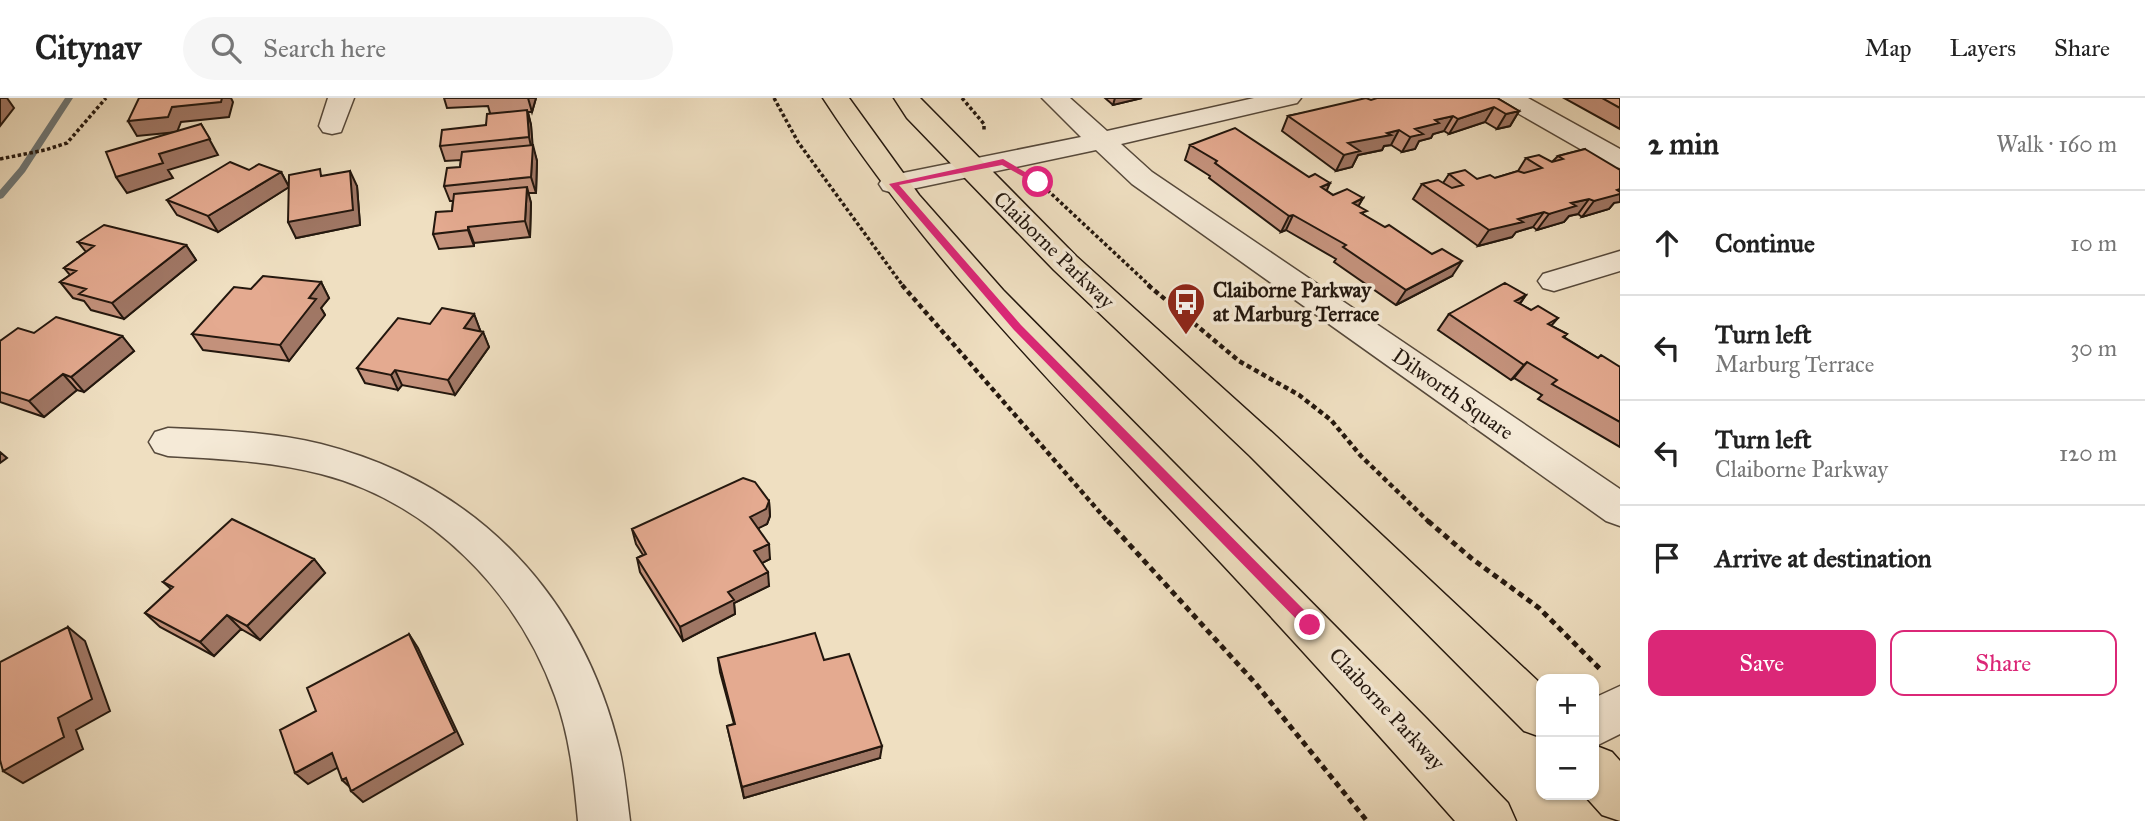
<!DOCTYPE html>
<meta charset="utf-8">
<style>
body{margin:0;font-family:"IM FELL Great Primer",serif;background:#f6f6f6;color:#222}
.controls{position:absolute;right:21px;bottom:21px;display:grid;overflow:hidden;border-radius:14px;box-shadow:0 2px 5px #0004}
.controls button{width:63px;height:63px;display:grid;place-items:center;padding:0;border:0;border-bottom:2px solid #e0e0e0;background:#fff;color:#222;font:35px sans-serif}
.stop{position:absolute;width:21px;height:21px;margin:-16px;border:5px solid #db2777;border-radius:50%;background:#fff}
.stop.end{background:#db2777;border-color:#fff;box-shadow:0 2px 7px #0008}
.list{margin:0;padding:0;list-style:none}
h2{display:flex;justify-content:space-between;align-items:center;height:91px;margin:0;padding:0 28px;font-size:30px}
h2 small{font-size:23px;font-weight:400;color:#767676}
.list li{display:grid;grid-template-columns:46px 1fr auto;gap:21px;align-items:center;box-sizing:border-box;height:105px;padding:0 28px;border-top:2px solid #e0e0e0}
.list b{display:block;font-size:26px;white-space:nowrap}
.list p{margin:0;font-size:23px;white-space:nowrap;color:#767676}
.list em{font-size:23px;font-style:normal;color:#767676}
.actions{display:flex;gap:14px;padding:21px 28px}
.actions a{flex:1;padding:16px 0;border:2px solid #db2777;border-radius:14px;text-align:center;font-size:24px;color:#db2777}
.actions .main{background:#db2777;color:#fff}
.icon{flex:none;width:38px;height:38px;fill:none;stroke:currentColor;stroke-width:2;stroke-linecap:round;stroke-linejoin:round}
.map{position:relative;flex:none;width:1620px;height:723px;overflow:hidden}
header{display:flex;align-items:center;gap:42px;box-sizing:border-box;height:98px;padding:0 35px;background:#fff;border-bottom:2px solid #e0e0e0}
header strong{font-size:33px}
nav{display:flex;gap:38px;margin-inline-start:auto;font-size:24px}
.search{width:490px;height:63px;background:#f6f6f6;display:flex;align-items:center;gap:18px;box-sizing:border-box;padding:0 24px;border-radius:38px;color:#767676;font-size:26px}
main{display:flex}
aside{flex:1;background:#fff}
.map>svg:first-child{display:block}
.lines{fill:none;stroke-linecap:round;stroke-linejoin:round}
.stream{fill:#6e7878;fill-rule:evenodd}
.minor-casing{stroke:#56493b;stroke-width:3}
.major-casing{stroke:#23170e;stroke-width:3}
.path-far2{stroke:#23170e;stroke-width:3.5;stroke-dasharray:3.5 2.5;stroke-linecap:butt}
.path-far1{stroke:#23170e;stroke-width:4.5;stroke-dasharray:5 3.5;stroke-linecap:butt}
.path{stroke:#23170e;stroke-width:5;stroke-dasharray:6 4.5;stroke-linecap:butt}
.minor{fill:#f5ead7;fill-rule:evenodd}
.major{fill:#efdfc1;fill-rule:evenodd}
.wall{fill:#c4927c;stroke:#23170e;stroke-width:2}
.shaded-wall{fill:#a07765;stroke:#23170e;stroke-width:2}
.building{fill:#e4aa90;stroke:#23170e;stroke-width:2}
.route{fill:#db2777}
.labels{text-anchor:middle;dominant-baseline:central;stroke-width:7;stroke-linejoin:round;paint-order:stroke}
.street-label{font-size:21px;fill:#23170e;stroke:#f5ead7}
.poi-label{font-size:21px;font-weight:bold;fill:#23170e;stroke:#f5ead7;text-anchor:start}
</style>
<header>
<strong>Citynav</strong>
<div class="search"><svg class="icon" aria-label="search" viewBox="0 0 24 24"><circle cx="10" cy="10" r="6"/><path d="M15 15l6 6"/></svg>Search here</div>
<nav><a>Map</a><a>Layers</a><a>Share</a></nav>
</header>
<main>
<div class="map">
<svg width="1620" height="723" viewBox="0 0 1620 723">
<rect width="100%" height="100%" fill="#efdfc1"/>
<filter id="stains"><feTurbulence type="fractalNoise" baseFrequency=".00286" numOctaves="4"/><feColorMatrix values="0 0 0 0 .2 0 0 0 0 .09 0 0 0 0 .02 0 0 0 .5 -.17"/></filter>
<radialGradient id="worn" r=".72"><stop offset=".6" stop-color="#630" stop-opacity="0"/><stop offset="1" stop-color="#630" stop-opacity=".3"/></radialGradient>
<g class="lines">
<path class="stream" d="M65 0H73L25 74 3 100 0 101V92L19 70Z"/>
<defs>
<path id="minor" d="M328 0H354L341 34 332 36 323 34 319 28Z
M1042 0H1070L1107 33 1254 0H1301L1297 5 1121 46 1152 74 1620 391V428L1606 423 1132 86 1096 52 893 95 883 92 879 86 883 80 893 77 1081 39Z
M1496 0H1528L1620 51V70L1610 68 1500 5Z
M1620 153V173L1554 193 1543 190 1538 183 1543 176Z
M168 330C219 332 271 334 321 346 478 386 583 498 620 654 625 677 627 700 630 723H578C574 680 570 639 555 598 518 494 430 404 321 376 271 363 219 361 168 358L155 354 149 344 155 334Z
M1620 588V636L1594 649V600Z"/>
<path id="major" d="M823 0H849L919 97 1003 192 1427 621 1508 705 1516 723H1455C1363 619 1270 516 1174 415 1048 282 924 155 823 0Z
M894 0H920L1076 158 1276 338 1541 586V639L1524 633 1250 358 1054 172 907 20Z
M1594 647 1612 654 1620 663V723L1602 717 1584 697H1594Z"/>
</defs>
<use href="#minor" class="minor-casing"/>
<use href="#major" class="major-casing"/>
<path class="path-far2" d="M774 0 798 44 903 188
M962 0 984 26V33
M0 61 45 52 67 45 106 0
M1043 88 1150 188"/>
<path class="path-far1" d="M902 187 1109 425
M1148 187 1239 263 1299 297 1331 322 1361 358 1430 425"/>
<path class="path" d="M1108 423 1256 586 1367 723
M1428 423 1471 460 1539 510 1602 573"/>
<use href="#minor" class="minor"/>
<use href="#major" class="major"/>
</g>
<path class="wall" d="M444 0H536L532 14H528L531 27 532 47 537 63 536 95H528L531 105 530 139 474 145V148L439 151 433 136 452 113 453 103H450L444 88 460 69 461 62 445 63 440 48 486 27 490 15 488 8 447 10Z
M1105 0H1142L1113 7Z
M1497 0 1519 13 1510 28 1497 31 1485 24 1449 36 1444 33 1433 36 1431 40 1419 43 1415 51 1402 54 1391 47 1384 48 1382 52 1358 57 1352 69 1336 73 1282 33 1288 18 1371 2Z
M1564 0H1620V31Z
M1190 47 1327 93 1333 97 1363 100 1358 108 1364 117 1452 178 1396 207 1334 164 1336 161 1286 132 1281 134 1209 80 1210 78 1185 62Z
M1585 51 1614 105 1609 111 1582 119 1578 116 1569 118 1564 124 1537 132 1533 129 1516 134 1512 139 1478 148 1413 101 1422 86 1443 85 1449 76 1477 81 1495 80 1518 73 1526 60 1552 64 1558 58Z
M249 72 281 74 289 89 323 78 357 88 360 127 296 140 289 89 218 134 177 117 167 102Z
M78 144 186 147 196 162 124 221 91 212 84 203 73 200 60 184 70 177 64 170 86 154Z
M321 184 329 200 321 210 325 217 289 263 203 252 192 236 251 191Z
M1526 197 1520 206 1531 212 1558 220 1551 228 1567 236 1564 239 1598 260 1620 269V349L1538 301 1542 297 1514 280 1511 282 1438 232 1449 216Z
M474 216 480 232 479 233 483 234 489 249 455 297 402 287 398 292 365 285 357 270 430 226Z
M34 235 122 238 134 253 84 294 77 292 44 319 0 304V243Z
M769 403 770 418 767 426 758 430 770 461 762 465 769 488 734 505 735 516 683 543 640 474 637 460 643 457 636 446 632 431Z
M314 461 325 475 260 542 241 531 214 558 160 529 145 515 171 491 163 484Z
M718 560 824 562 880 660 744 700 727 628 734 626 720 574Z"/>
<path class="shaded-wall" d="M0 0H7L14 10 0 28Z
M222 0H231L233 4 229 19 181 24 177 34 137 38 128 23 172 9Z
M528 0H536L532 14Z
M1115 0H1142L1113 7Z
M1494 9 1485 24 1449 36 1458 21Z
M527 12 531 27 533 51V47L537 63 536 95 531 79 532 53 529 39Z
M1519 13 1510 28 1497 31 1506 16Z
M1453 18 1444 33 1433 36 1431 40 1419 43 1415 51 1402 54 1415 31 1435 22Z
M201 26 218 57 168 72 173 80 127 95 116 79 159 56Z
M1399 32 1391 47 1384 48 1382 52 1358 57 1352 69 1336 73 1344 57 1348 45Z
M350 73 357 88 360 127 296 140 288 124Z
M281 74 289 89 218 134 208 118Z
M1330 85 1323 101 1321 89Z
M527 89 531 105 530 139 525 123Z
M1620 91V104L1614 105 1609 111 1582 119 1594 103Z
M1363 100 1354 116 1353 105Z
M1589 101 1578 116 1569 118 1564 124 1537 132 1549 116 1571 105Z
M1544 114 1533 129 1516 134 1512 139 1478 148 1489 132 1518 121Z
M1293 117 1286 132 1281 134 1289 118Z
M468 129 474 145V148L468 132Z
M186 147 196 162 124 221 112 205Z
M1462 163 1452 178 1396 207 1406 192Z
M321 184 329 200 321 210 325 217 289 263 280 247 309 200Z
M1526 197 1514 213 1515 203Z
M474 216 480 232 470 246 464 230Z
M483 234 489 249 455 297 448 282Z
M122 238 134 253 84 294 71 279Z
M1527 264 1514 280 1511 282 1524 267Z
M395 272 402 287 398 292 391 277Z
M63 276 77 292 44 319 29 303Z
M0 354 7 360 0 365Z
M769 403 770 418 767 426 751 434 750 419Z
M769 446 770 461 756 468 754 453Z
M314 461 325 475 260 542 247 528Z
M768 474 769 488 734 505 735 516 683 543 680 529 728 494Z
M227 517 241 531 214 558 200 544Z
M68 529 85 543 110 613 76 632 83 651 23 685 3 673 58 620Z
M409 536 418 550 463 646 363 704 351 693 353 692 342 682Z
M882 648 880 660 744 700 742 689Z
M332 655 344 666 308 686 295 675Z"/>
<path class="building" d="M139 0H222L221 4 172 9 168 19 128 23Z
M1366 0 1371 2 1377 0H1497L1519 13 1506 16 1494 9 1458 21 1453 18 1435 22 1439 25 1415 31 1423 36 1410 39 1399 32 1387 35 1391 37 1348 45 1360 53 1344 57 1288 18Z
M1602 0H1620V10Z
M527 12 529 39 440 48 442 32 486 27 487 16Z
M201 26 210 41 159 56 163 65 116 79 106 54Z
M1235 30 1309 79 1315 76 1330 85 1321 89 1333 97 1347 91 1363 100 1353 105 1367 113 1361 115 1385 129 1389 127 1432 156 1442 151 1462 163 1406 192 1343 149 1346 147 1293 117 1289 118 1215 65 1217 63 1190 47Z
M533 47 531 79 444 88 447 70 460 69 462 54Z
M1585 51 1620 72V91L1617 92 1620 94V96L1594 103 1589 101 1571 105 1576 108 1549 116 1544 114 1518 121 1523 124 1489 132 1422 86 1438 82 1452 90 1463 87 1449 76 1465 72 1477 81 1490 77 1495 80 1518 73 1524 75 1542 70 1526 60 1539 57 1552 64 1563 61 1558 58Z
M230 64 249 72 259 66 281 74 208 118 167 102Z
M320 71 321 78 350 73 353 112 288 124 289 77Z
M527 89 525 123 468 129V132L433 136 436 114 452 113 454 96Z
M104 127 186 147 112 205 79 196 86 191 60 184 76 173 64 170 94 148 78 144Z
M263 178 321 184 309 200 316 201 280 247 192 236 234 189 251 191Z
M1505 185 1526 197 1515 203 1531 212 1538 208 1558 220 1548 226 1567 236 1563 239 1598 260 1601 257 1620 269V324L1552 286 1557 282 1527 264 1524 267 1449 216Z
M442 210 474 216 464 230 483 234 448 282 395 272 391 277 357 270 398 220 430 226Z
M56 219 122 238 71 279 63 276 29 303 0 294V243L18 230 34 235Z
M743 380 755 384 769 403 766 411 750 419 769 446 754 453 768 474 728 494 734 502 680 529 637 460 646 456 632 431Z
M232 421 314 461 247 528 227 517 200 544 145 515 173 489 163 484Z
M68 529 92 601 58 620 64 639 3 673 0 662V564Z
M815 535 824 562 849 556 882 648 742 689 727 628 735 626 718 560Z
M409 536 455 634 351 693 346 680 342 682 332 655 295 675 280 632 316 613 307 590Z"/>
<path class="route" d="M1003 61 1042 84 1035 85 1002 67 899 87 1021 227 1315 523V531H1306L1014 232 889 86Z"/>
<defs>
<symbol id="bus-pin" viewBox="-11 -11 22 30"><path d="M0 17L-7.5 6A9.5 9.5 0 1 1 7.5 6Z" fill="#8f2418" stroke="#f5ead7"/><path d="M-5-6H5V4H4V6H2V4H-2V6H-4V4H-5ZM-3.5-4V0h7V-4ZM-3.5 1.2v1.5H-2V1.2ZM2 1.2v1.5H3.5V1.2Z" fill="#fff"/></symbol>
</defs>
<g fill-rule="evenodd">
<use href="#bus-pin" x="1164" y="182" width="44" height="60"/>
</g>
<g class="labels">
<g class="street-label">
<text transform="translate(1054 152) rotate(44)">Claiborne Parkway</text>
<text transform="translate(1453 296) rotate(35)">Dilworth Square</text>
<text transform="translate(1387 611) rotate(47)">Claiborne Parkway</text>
</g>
<g class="poi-label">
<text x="1213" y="192">Claiborne Parkway<tspan x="1213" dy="24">at Marburg Terrace</tspan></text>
</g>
</g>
<rect width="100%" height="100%" filter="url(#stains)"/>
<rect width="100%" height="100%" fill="url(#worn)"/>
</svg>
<div class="controls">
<button>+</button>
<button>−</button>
</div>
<div class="stop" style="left:1038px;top:84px"></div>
<div class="stop end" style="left:1310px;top:527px"></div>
</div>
<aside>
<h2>2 min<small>Walk · 160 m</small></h2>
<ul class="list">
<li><svg class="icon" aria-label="ahead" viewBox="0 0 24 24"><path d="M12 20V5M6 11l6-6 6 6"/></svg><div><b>Continue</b></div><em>10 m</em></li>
<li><svg class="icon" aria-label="left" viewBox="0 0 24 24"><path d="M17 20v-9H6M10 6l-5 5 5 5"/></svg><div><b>Turn left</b><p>Marburg Terrace</p></div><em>30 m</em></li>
<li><svg class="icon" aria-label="left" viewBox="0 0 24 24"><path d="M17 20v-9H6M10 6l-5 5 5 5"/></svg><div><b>Turn left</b><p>Claiborne Parkway</p></div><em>120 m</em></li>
<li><svg class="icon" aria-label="arrive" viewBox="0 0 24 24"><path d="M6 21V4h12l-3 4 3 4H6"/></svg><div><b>Arrive at destination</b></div></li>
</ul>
<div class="actions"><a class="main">Save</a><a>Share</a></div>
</aside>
</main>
